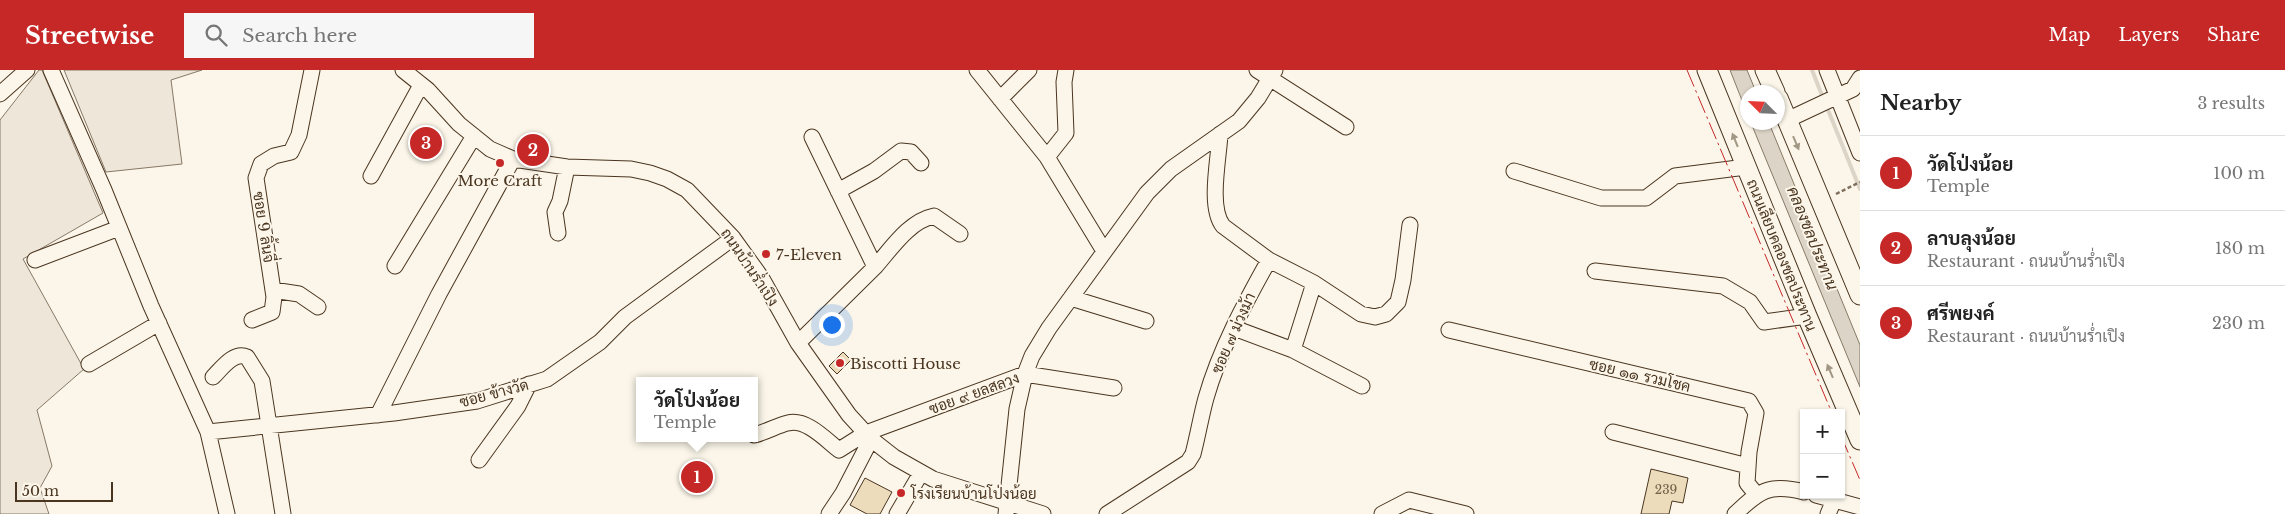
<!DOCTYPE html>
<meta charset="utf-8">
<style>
body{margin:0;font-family:"Libre Baskerville",Sarabun,serif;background:#f6f6f6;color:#222}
.controls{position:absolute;right:15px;bottom:15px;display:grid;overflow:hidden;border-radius:0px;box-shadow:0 1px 4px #0004}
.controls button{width:45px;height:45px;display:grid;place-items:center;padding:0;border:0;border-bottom:1px solid #e0e0e0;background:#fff;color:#222;font:25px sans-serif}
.compass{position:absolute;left:1740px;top:15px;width:45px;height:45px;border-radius:50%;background:#fff;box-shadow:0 1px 4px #0004;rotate:294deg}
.scale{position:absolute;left:15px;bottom:12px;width:98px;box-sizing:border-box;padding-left:5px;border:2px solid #4a3520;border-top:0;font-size:14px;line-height:18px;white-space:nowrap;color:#4a3520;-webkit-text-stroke:4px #fbf6e9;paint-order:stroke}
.you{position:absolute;left:831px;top:254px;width:18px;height:18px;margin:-12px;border:4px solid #fff;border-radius:50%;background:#1a73e8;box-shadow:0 0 0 8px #1a73e833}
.badge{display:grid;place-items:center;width:32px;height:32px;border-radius:50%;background:#c62828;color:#fff;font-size:16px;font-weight:700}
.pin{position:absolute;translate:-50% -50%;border:2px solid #fff;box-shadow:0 1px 5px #0006}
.popup{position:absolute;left:636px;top:307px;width:122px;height:65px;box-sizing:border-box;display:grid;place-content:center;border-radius:0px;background:#fff;filter:drop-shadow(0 1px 4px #0005);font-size:16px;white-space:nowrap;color:#767676}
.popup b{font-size:19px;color:#222}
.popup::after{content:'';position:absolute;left:50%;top:100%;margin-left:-10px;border:10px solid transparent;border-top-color:#fff}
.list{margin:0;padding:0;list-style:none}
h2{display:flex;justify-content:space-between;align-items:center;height:65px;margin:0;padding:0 20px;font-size:21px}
h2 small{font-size:16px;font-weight:400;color:#767676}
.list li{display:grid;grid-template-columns:32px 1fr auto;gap:15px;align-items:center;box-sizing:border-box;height:75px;padding:0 20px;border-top:1px solid #e0e0e0}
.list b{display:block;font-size:19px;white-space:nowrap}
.list p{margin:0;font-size:16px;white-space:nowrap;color:#767676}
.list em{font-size:16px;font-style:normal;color:#767676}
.icon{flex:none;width:28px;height:28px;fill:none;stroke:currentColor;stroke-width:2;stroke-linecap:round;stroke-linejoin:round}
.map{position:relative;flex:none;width:1860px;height:444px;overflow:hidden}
header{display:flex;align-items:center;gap:30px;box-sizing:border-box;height:70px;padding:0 25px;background:#c62828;color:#fff}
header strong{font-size:24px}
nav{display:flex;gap:28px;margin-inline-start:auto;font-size:18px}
.search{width:350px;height:45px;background:#f6f6f6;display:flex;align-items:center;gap:12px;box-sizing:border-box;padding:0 18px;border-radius:0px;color:#767676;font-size:19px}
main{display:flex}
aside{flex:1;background:#fff}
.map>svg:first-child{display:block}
.green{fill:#ede6d9;stroke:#887966}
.water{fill:#dcd4c6;stroke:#887966}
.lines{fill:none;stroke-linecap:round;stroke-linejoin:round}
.stream{stroke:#dcd4c6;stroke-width:4}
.building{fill:#ecdcbc;stroke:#4a3520}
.minor-casing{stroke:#4a3520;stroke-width:17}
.major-casing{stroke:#4a3520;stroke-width:21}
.path{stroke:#7f6f5c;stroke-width:2.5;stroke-dasharray:4 2.5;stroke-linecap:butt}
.minor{stroke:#fbf6e9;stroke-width:15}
.major{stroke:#fbf6e9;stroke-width:19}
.power{stroke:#c62828;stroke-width:1;stroke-dasharray:18 4 2.5 4;stroke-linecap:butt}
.oneway{fill:#a29684}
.poi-dot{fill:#c62828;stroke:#fbf6e9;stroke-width:2}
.labels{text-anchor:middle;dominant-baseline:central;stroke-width:4;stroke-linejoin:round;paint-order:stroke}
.number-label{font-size:12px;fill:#725f47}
.poi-label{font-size:15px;fill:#4a3520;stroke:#fbf6e9;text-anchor:start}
.street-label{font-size:15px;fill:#4a3520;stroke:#fbf6e9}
.water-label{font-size:16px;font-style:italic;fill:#4a3520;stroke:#fbf6e9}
</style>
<header>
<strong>Streetwise</strong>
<div class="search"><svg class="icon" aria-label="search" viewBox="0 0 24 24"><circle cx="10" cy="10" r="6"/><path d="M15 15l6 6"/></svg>Search here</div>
<nav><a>Map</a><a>Layers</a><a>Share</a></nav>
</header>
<main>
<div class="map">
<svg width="1860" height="444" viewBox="0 0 1860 444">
<rect width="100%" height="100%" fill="#fbf6e9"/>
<path class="green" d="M39 0H42L103 143 23 189 84 299 37 340 52 396 40 418 49 444H0V50Z
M64 0H202L171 10 182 94 106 102Z"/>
<path class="water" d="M1730 0H1747L1756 22H1748L1747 43Z
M1751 53H1769L1860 275V317Z"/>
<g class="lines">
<path class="stream" d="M1812 0 1823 28
M1826 35 1860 119"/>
</g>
<path class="building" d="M843 282 851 290 837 304 829 296Z
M1651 399 1688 408 1683 433 1672 431 1669 444H1641Z
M865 408 892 422 880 444H867L850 435Z"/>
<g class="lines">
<defs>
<path id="minor" d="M51 0 104 120 151 236 208 362 227 444
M403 0 428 20 459 54 490 79 513 89 567 97 631 99 650 103 667 109 687 120 733 168 761 207 798 273 849 345 871 369 894 387 933 409 1043 444
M977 0 1047 87 1104 181
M1257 0 1346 57
M1827 0 1860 83
M0 24 27 0
M1000 29 1029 0
M1787 50 1853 19 1860 8
M1220 64C1219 88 1208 137 1223 156L1269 190 1314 213 1361 244 1375 247 1386 244 1398 232 1403 210 1410 155
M1047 87 1066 63 1064 12 1066 0
M1514 101 1601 128H1646L1675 106 1746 97
M371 106 421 15
M838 121 874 101 901 81 911 82 921 93
M558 163 555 142 560 131 567 97
M35 190 119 158
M395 196 474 66
M875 197C891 179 909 151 934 146L960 164
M1595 201 1723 216 1750 232 1764 252 1807 246
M273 220 299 224 318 237
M1071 228 1146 251
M252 250 272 242 274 227 256 108 261 94 274 86 291 82 299 65 312 0
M1234 258 1293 280 1314 213
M1449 260 1749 331 1756 343 1749 382 1747 413 1756 424
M798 273 875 197 812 67
M1293 280 1362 316
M89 294 159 253
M213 307C222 298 234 281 247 287L262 311 283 444
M378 345 439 224 513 89
M208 362 394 343 477 331 547 309 600 272 625 247 733 168
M1613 362 1748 396
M754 365C767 362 778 355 788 353 806 348 826 370 839 380L866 363 1025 304 1114 318
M479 390 518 336 529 314
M1816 425 1860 437
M829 444 843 423 871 369
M897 444 921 403
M1006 444 1017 339 1025 304 1032 286 1049 258 1147 123 1171 99 1239 51 1258 28 1275 0
M1107 444 1188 392 1193 384C1198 365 1201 346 1206 328 1220 279 1245 233 1269 190
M1382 444 1409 430 1466 444
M1735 444C1759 421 1769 413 1804 422
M1828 444 1834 430"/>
<path id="major" d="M1707 0 1807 246 1860 370
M1765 0 1775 22
M1778 28 1860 225"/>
</defs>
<use href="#minor" class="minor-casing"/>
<use href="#major" class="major-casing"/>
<path class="path" d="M1836 124 1860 112"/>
<use href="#minor" class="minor"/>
<use href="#major" class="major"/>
<path class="power" d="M1687 0 1832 343
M1841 366 1860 410"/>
</g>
<defs><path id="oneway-solid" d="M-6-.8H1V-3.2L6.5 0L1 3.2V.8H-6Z" transform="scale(1.25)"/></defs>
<g class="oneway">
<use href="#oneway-solid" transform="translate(1735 70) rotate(-112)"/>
<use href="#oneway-solid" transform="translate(1796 73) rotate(67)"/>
<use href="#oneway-solid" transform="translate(1830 301) rotate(-113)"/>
</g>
<g class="poi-dot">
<circle cx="500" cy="93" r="5"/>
<circle cx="766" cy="184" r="5"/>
<circle cx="840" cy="293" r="5"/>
<circle cx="901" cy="423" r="5"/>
</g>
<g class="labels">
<g class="number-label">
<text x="1666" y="419">239</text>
</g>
<g class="poi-label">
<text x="500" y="110" text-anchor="middle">More Craft</text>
<text x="776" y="184">7-Eleven</text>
<text x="850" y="293">Biscotti House</text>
<text x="911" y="423">โรงเรียนบ้านโป่งน้อย</text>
</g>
<g class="street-label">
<text transform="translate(264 157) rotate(81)">ซอย 9 ลิ้นจี่</text>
<text transform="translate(1782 185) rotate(68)">ถนนเลียบคลองชลประทาน</text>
<text transform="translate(750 197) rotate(56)">ถนนบ้านร่ำเปิง</text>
<text transform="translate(1233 263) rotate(-66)">ซอย ๗ ม่วงม้า</text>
<text transform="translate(1640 305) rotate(13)">ซอย ๑๑ รวมโชค</text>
<text transform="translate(494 323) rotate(-15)">ซอย ข้างวัด</text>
<text transform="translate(974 323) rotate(-20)">ซอย ๙ ยลสลวง</text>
</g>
<g class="water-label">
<text transform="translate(1813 168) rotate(68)">คลองชลประทาน</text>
</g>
</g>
</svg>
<div class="controls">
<button>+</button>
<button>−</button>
</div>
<svg class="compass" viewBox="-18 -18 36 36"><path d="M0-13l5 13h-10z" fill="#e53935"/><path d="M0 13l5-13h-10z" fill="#767676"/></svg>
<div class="scale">50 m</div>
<div class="you"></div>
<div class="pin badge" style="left:697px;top:407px">1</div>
<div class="popup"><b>วัดโป่งน้อย</b>Temple</div>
<div class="pin badge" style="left:533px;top:80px">2</div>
<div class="pin badge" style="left:426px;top:73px">3</div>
</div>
<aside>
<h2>Nearby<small>3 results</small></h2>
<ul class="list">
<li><span class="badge">1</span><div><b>วัดโป่งน้อย</b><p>Temple</p></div><em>100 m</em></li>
<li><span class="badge">2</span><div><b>ลาบลุงน้อย</b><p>Restaurant · ถนนบ้านร่ำเปิง</p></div><em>180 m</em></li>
<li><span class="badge">3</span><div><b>ศรีพยงค์</b><p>Restaurant · ถนนบ้านร่ำเปิง</p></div><em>230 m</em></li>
</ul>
</aside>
</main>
